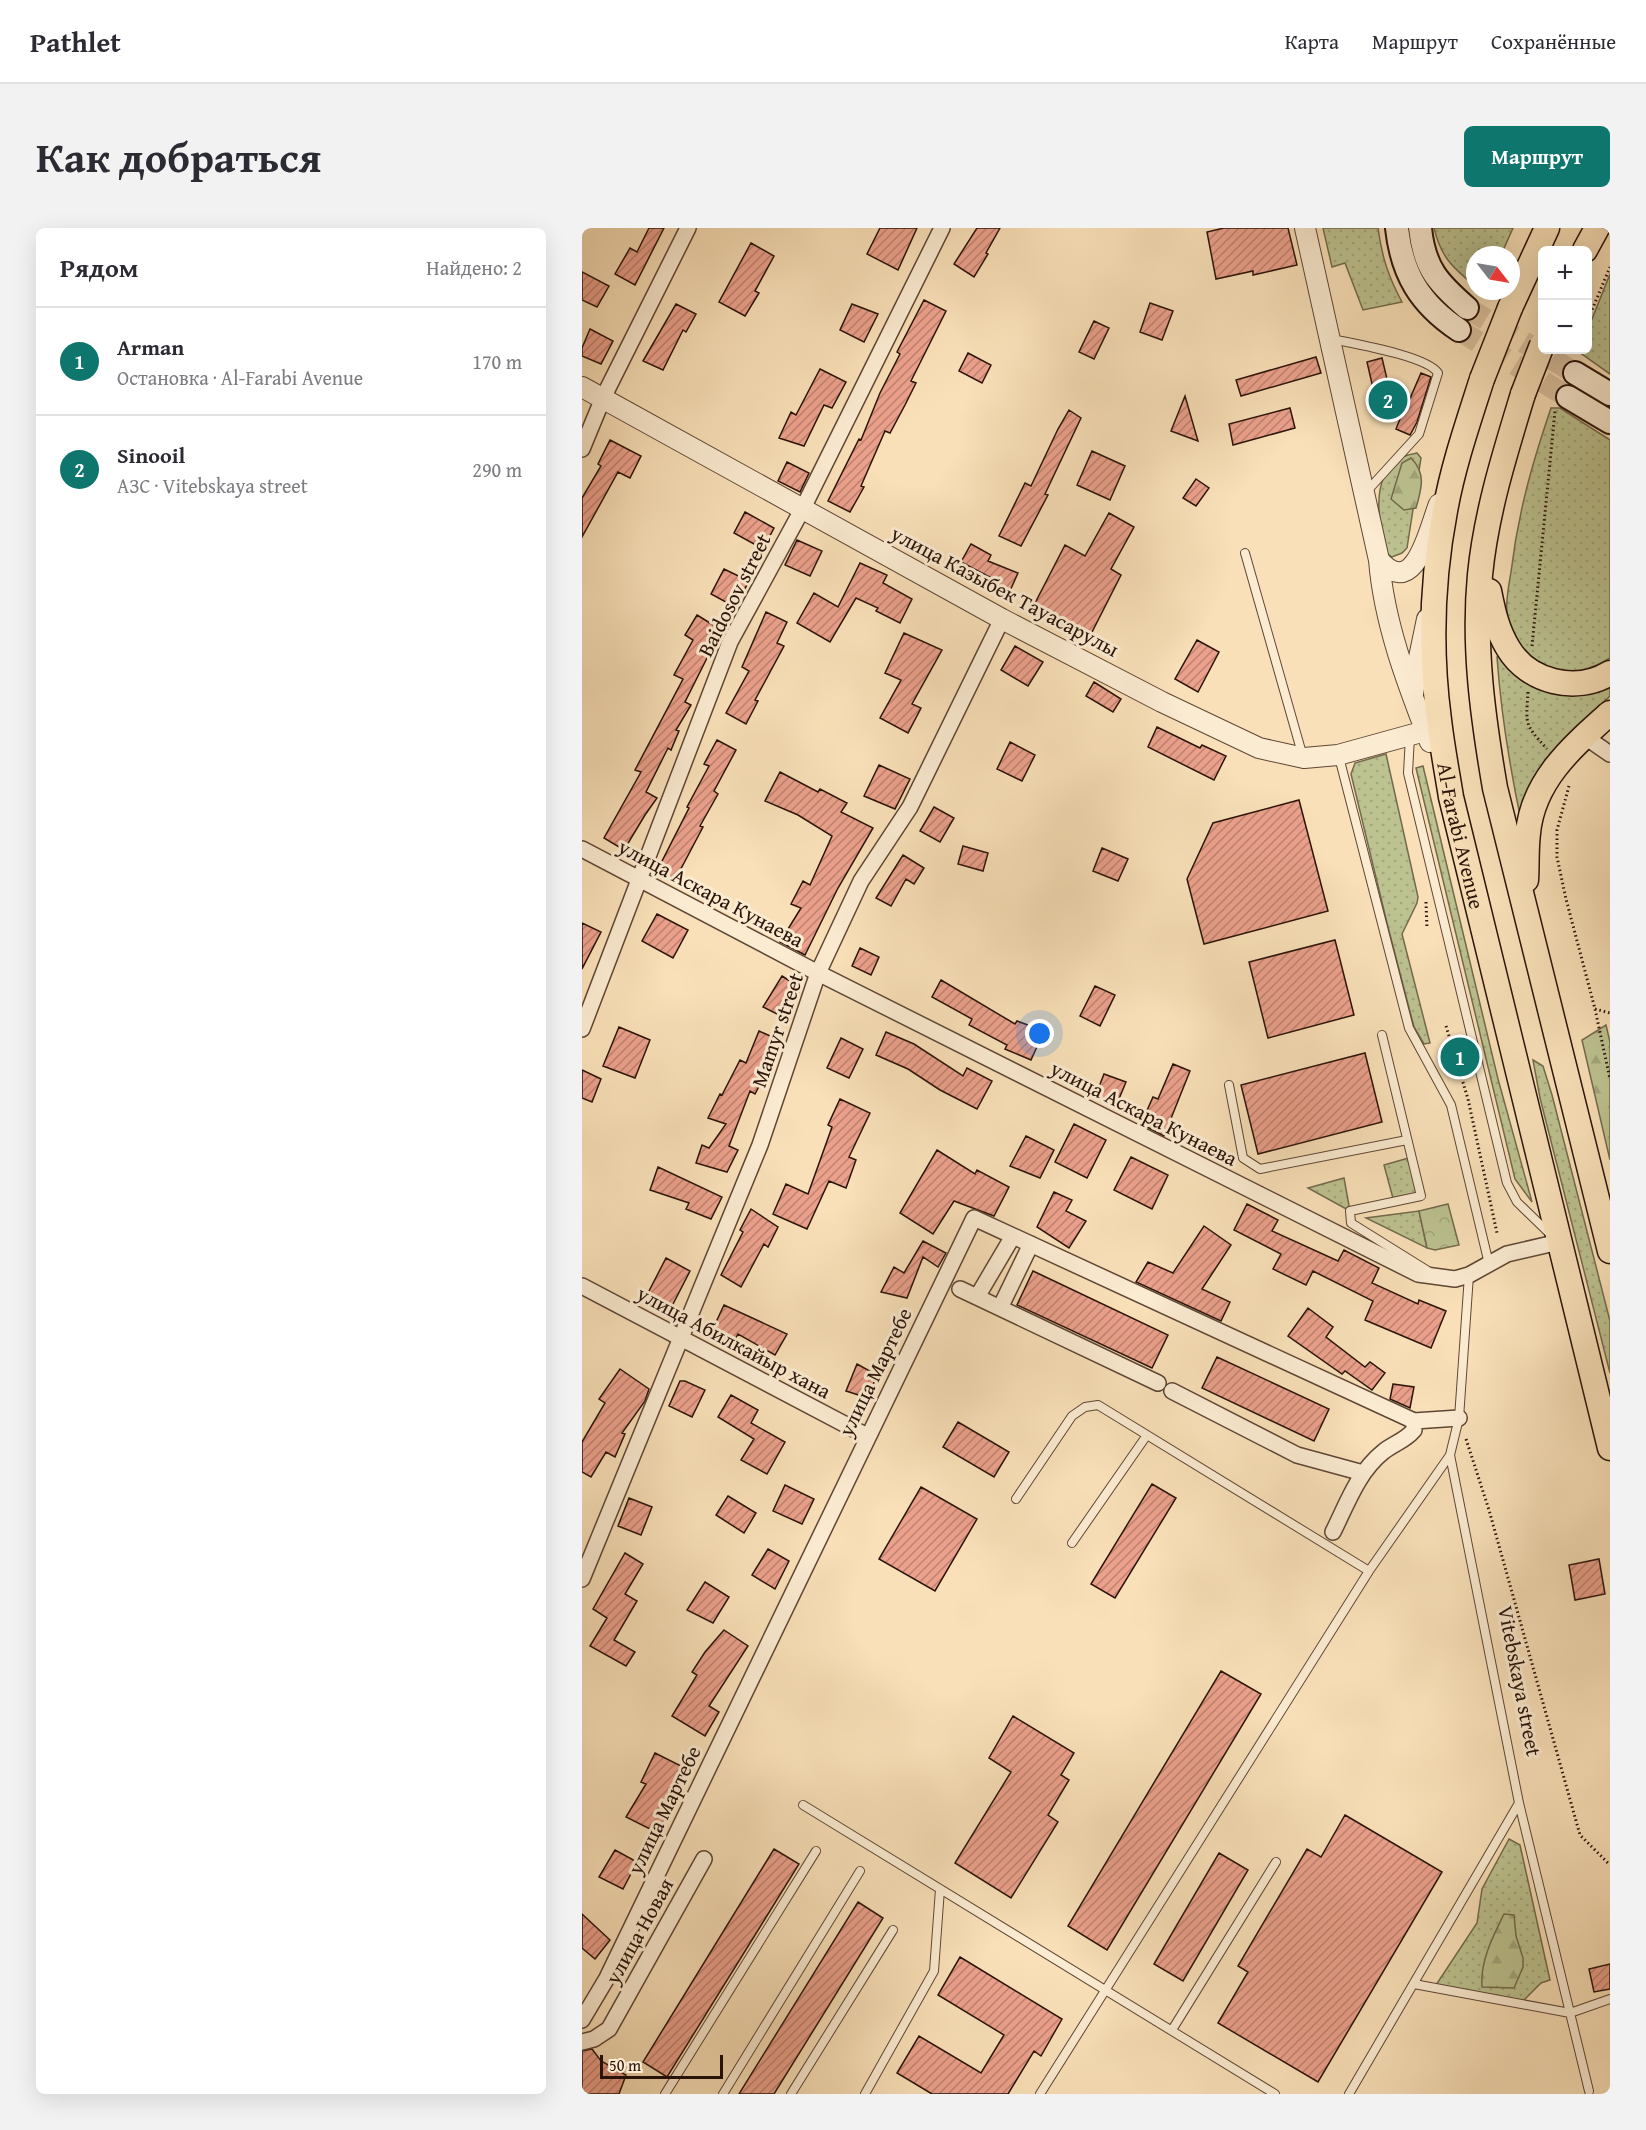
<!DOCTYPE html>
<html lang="ru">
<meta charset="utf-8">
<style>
body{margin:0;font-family:"Gentium Book Plus",serif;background:#f2f2f3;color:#2b2b33}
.controls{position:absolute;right:18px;top:18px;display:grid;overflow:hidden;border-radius:9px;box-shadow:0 6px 24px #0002}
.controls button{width:54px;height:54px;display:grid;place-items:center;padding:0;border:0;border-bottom:2px solid #e1e1e2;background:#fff;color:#2b2b33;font:30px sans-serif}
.compass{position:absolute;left:884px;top:18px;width:54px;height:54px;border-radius:50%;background:#fff;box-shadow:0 6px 24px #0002;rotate:121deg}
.scale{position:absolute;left:18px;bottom:15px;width:123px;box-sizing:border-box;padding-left:6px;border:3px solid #2a1309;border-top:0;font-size:16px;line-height:21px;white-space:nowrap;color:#2a1309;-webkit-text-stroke:4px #fbebd1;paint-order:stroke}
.you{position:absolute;left:458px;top:806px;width:21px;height:21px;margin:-15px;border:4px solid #fff;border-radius:50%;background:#1a73e8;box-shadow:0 0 0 9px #1a73e833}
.badge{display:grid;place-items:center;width:39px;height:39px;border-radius:50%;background:#0f766e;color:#fff;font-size:20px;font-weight:700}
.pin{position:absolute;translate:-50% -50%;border:3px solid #fff;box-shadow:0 2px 6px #0006}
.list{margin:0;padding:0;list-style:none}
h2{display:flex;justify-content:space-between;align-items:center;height:78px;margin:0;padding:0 24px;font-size:26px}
h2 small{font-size:20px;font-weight:400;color:#7c7c81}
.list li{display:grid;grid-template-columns:39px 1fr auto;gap:18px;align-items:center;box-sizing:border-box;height:108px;padding:0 24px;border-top:2px solid #e1e1e2}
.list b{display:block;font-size:22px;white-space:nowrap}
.list p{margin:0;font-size:20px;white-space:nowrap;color:#7c7c81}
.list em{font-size:20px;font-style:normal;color:#7c7c81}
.map{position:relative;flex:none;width:1028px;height:1866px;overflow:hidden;border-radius:9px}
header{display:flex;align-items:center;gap:36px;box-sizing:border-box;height:84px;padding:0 30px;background:#fff;border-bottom:2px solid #e1e1e2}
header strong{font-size:28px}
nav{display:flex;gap:33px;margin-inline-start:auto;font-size:21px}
.intro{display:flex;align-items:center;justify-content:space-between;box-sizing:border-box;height:144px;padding:0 36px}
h1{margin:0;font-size:42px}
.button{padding:15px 27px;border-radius:9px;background:#0f766e;color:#fff;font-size:21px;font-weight:700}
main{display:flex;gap:36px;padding:0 36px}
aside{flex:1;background:#fff;border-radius:9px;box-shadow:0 6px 24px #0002}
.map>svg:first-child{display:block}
.grass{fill:url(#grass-dots);stroke:#736a4c;stroke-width:1.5}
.forest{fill:url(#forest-firs);stroke:#736a4c;stroke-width:1.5}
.park{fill:url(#park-crowns);stroke:#736a4c;stroke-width:1.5}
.building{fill:url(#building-hatch);stroke:#2a1309;stroke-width:1.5}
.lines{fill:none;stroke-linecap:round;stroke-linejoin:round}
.secondary-tunnel{stroke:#dac19e;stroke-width:22;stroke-dasharray:22 11;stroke-linecap:butt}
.service-casing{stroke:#5e4635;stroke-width:10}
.minor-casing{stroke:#5e4635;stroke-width:18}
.tertiary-casing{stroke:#5e4635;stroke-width:22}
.secondary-casing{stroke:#2a1309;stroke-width:26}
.primary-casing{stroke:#2a1309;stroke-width:27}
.path{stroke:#2a1309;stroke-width:3;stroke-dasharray:1.5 3;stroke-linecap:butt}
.service{stroke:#fbebd1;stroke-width:8}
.minor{stroke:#fbebd1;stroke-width:15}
.tertiary{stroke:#fbebd1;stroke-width:20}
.secondary{stroke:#fbebd1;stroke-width:22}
.primary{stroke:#f9e0b8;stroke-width:24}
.primary-bridge-casing{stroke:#2a1309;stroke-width:27;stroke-linecap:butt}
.primary-bridge{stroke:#f9e0b8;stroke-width:24}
.labels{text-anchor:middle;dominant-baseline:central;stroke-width:6;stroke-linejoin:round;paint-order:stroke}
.street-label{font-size:21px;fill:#2a1309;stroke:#fbebd1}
</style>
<header>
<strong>Pathlet</strong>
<nav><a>Карта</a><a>Маршрут</a><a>Сохранённые</a></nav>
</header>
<div class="intro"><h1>Как добраться</h1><a class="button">Маршрут</a></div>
<main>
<aside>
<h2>Рядом<small>Найдено: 2</small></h2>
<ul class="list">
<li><span class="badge">1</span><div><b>Arman</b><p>Остановка · Al-Farabi Avenue</p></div><em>170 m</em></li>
<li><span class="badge">2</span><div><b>Sinooil</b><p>АЗС · Vitebskaya street</p></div><em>290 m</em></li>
</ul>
</aside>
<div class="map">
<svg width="1028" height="1866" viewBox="0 0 1028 1866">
<defs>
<pattern id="grass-dots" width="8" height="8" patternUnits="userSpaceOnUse" patternTransform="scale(1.5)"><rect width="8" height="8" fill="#bcc290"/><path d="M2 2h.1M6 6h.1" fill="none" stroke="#a2a67b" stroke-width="1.8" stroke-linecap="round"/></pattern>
<pattern id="forest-firs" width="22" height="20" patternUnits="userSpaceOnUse" patternTransform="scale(1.5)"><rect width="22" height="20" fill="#bcc290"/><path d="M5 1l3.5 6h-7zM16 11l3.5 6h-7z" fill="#a2a67b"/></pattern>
<pattern id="park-crowns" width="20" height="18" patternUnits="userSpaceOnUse" patternTransform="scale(1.5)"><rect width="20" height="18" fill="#bcc290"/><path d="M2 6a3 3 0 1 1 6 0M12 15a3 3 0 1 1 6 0" fill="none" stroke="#a2a67b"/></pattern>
<pattern id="building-hatch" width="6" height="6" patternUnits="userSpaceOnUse" patternTransform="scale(1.5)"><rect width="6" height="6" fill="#eca18c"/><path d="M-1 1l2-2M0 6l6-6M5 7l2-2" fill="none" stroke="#bf8271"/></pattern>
</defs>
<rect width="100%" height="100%" fill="#f9e0b8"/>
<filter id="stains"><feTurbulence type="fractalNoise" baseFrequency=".00333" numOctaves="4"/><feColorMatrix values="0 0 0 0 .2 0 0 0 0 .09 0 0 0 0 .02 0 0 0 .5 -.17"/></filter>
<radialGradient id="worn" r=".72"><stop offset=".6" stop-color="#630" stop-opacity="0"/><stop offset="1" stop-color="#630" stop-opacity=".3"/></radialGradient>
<path class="grass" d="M741 0H796C800 29 806 48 820 74L781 82 763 35 750 39Z
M852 0H931L919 27H893V58C870 39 859 29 852 0Z
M1028 46V146L997 124 998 122H1005L1006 101Z
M969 180H978L1028 212V430C1009 442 985 449 963 438 948 430 936 418 929 403 921 385 926 362 929 344 936 285 950 236 969 180Z
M835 225 839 230 825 320 820 325 810 329 806 327C797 298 787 251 817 231 822 227 830 226 835 225Z
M918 428 1028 457V468L978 518 940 597C928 541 919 486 915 429Z
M804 526 836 669 835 675 820 706 848 815 842 816 832 799 806 699 769 546 773 535Z
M841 538 916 851 950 974 933 951 834 540Z
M951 832 961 838 970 867 1028 1093V1145L958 870Z
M830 929 839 968 812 974 802 937Z
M762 950 768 983 726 960Z
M837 983 845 1020 784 990Z
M927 1611 938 1617 968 1752 959 1755 939 1775 852 1760 895 1695 900 1661Z"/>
<path class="forest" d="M829 230C844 245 840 260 834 280L822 282 809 271 820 235Z
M1024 797 1028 814V932L1000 812Z
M922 1686 932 1687 934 1708 941 1730V1739L932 1760 900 1759C898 1733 911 1708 922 1686Z"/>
<path class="park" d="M866 976 877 1017 853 1022 845 1020 837 983Z"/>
<path class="building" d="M67 0H82L53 57 33 46 48 20 55 24Z
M298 0H335L316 42 285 26Z
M395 0H418L404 25 406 26 392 49 372 36Z
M642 0H706L715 37 671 47V43L634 51 625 4Z
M169 15 192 28 173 63 177 65 163 88 137 74Z
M0 44 27 58 15 79 0 72Z
M342 72 364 83 329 153 334 155 323 177 308 205 303 203 279 258 282 259 268 284 246 273 277 211 279 212 298 165 318 126 315 124Z
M568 75 591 83 580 112 558 104Z
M94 76 114 86 104 104 101 102 81 142 61 133Z
M270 76 296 86 282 114 258 102Z
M512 93 527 100 512 131 497 124Z
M8 101 31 113 19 136 0 128V120Z
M386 125 409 137 400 155 377 143Z
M734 129 739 145 659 168 654 152Z
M800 130 809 168 826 175 839 145 849 149 835 194 828 207 814 201 818 191 796 182 785 134Z
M238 141 264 154 250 180 242 177 222 218 197 210 209 184 214 187Z
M603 168 616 213 589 203Z
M708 180 713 200 651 217 647 196Z
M487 182 499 190 463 266 466 267 439 318 417 308 443 255 449 258 476 201Z
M28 212 59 228 48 250 36 244 0 309V270L19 238 16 236Z
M510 223 543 238 528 272 495 257Z
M205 234 227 245 218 264 196 253Z
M614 251 627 260 614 278 601 270Z
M163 284 192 300 181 321 152 305Z
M527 285 552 299 529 341 539 347 507 410 450 381 483 317 503 328Z
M215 312 240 323 228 348 203 337Z
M389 316 409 327 406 333 436 345 427 365 411 359 413 352 379 334Z
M278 335 305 347 301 355 330 371 318 395 294 383 296 380 274 370 248 414 215 395 232 365 256 379Z
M142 341 167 353 153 379 129 366Z
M184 384 205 394 195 415 202 418 173 472 176 473 164 496 144 485 167 443 160 439Z
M115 387 141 403 125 430 103 474 109 477 94 502 97 503 89 522 86 520 64 564 75 570 63 587 42 622 22 610 59 544 53 542 101 451 92 447 111 412 103 407Z
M322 405 360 422 330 476 339 480 326 505 298 490 319 452 303 445Z
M615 412 637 424 616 464 593 451Z
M433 418 461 434 446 458 419 442Z
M512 454 539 471 531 484 504 468Z
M575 499 618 520 620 517 644 528 632 552 566 519Z
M135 512 154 522 132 563 136 566 118 598 121 599 93 652 75 643 107 580 105 579 127 538 122 536Z
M428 514 453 527 440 553 415 541Z
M297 537 328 551 313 581 282 568Z
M198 544 236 564 238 561 265 575 259 584 291 600 256 660 223 727 198 714 219 680 209 676 221 653 228 657 250 608 216 587 183 573Z
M717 572 746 683 622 716 605 651 631 595Z
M352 579 372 590 358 614 338 603Z
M381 618 406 625 401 643 376 636Z
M520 620 546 631 536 653 511 643Z
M321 627 342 640 332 656 324 651 309 678 294 670Z
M75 686 106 702 91 730 60 713Z
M0 695 19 704 0 741Z
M753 712 772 787 686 810 667 734Z
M278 720 297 729 289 747 270 738Z
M200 748 219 760 203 790 181 779Z
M359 752 433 796 435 793 462 803 449 832 423 821 425 817 387 797 390 791 350 769Z
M513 758 533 767 518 798 498 788Z
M37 799 68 812 53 850 21 838Z
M177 803 195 811 181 844 184 845 173 866 168 863 147 918 156 922 145 944 114 935 120 917 127 920 144 896 126 890 138 866 140 867 158 832 164 835Z
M304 804 332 816 381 848 385 840 410 853 395 881 358 862 326 841 294 827Z
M259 810 281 821 267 850 245 840Z
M783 825 800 894 676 926 659 857Z
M591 836 608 843 582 908 559 896 571 869 576 871Z
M0 842 19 851 10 874 0 870Z
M522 846 544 854 534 878 513 869Z
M258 871 288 885 267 929 274 932 264 960 247 953 225 1001 191 986 204 956 226 966 250 899 246 897Z
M492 896 524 912 505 950 473 934Z
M444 908 472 922 458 950 428 938Z
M355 922 393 946 395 942 427 959 412 988 372 973 351 1006 318 985Z
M549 929 586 947 570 981 532 962Z
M76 939 140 969 129 991 104 981 107 975 68 962Z
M472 964 490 972 484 983 504 993 487 1020 455 999Z
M665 976 696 992 690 1003 756 1033 762 1022 797 1040 790 1055 836 1076 837 1072 864 1083 849 1120 783 1092 791 1073 731 1043 724 1057 691 1041 699 1026 652 1002Z
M169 981 196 999 186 1019 182 1016 159 1059 139 1047 161 1004 158 1002Z
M622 998 649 1017 620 1061 648 1074 639 1093 554 1054 566 1034 591 1045Z
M341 1013 364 1025 356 1039 341 1029 325 1070 299 1064 312 1039 322 1045Z
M84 1030 108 1043 90 1078 66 1065Z
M451 1043 586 1107 570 1140 435 1077Z
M142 1077 205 1106 193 1127 156 1106 151 1115 129 1105Z
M726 1080 751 1099 744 1109 783 1139 788 1134 803 1145 790 1162 763 1143 760 1146 706 1108Z
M635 1129 747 1181 732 1213 620 1160Z
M275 1136 295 1147 286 1170 264 1163Z
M38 1141 67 1161 63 1173 40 1205 43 1206 33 1229 24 1224 9 1249 0 1244V1214L23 1175 17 1171Z
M98 1153H103L123 1162 110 1189 87 1178Z
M811 1156 832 1159 828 1180 808 1171Z
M149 1167 176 1182 169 1195 203 1214 185 1246 159 1232 172 1211 136 1189Z
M376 1194 427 1224 412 1249 361 1219Z
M570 1256 594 1270 533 1370 509 1356Z
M203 1257 232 1271 220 1296 191 1283Z
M339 1259 395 1291 353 1363 297 1331Z
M146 1268 174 1285 162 1305 134 1287Z
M47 1270 70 1279 59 1307 36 1298Z
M186 1321 207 1333 193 1361 170 1347Z
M43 1325 61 1336 43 1366 55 1373 32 1412 53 1424 44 1438 8 1418 25 1390 11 1381Z
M1017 1331 1023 1366 993 1372 987 1337Z
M123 1354 147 1369 131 1395 105 1382Z
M142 1402 166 1418 127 1478 137 1484 123 1508 90 1488 115 1447 110 1444 123 1424Z
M639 1443 679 1466 525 1722 486 1698Z
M431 1488 492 1525 479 1547 487 1552 466 1587 476 1594 429 1670 373 1635 429 1544 407 1530Z
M73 1525 105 1541 85 1581 89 1583 76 1605 44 1589 64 1556 59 1554Z
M763 1587 860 1644 736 1854 636 1795 666 1744 656 1738 725 1621 739 1629Z
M192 1621 217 1636 85 1849 61 1834Z
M33 1622 55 1634 41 1661 17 1649Z
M637 1625 666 1642 601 1753 572 1736Z
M276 1674 301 1690 192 1866H157Z
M0 1686 28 1712 13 1731 0 1720Z
M378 1729 480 1791 459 1828 452 1823 426 1866H350L315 1845 337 1808 399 1845 422 1807 356 1767Z
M1028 1736V1761L1012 1764 1007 1741Z
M10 1821 19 1833 44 1847 37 1866H0V1823Z"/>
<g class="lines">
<path class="secondary-tunnel" d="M885 80 993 145
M877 102 986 169"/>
<defs>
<path id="service" d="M750 111C773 116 845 128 856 145L837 206 785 263
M663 325 721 529
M828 508 826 545 925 955 935 974 969 1007
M757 529 827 800 869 877 907 1036
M800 807 839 968 768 983 769 995 846 1043
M647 857 661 930 678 941 825 912
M887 1047 877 1190 868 1227 937 1575 1007 1863
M434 1271 490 1188 503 1179 516 1177 787 1343
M490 1315 565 1207
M221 1577 693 1866
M832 1756 988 1785 1028 1771
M590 1802 694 1634
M83 1866 234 1623
M141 1866 278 1643
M209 1866 311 1702
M283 1866 352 1743 358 1661
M458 1866 787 1343 868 1227
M767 1866 937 1575"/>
<path id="minor" d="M0 221 21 170 106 0
M1002 508 1028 526
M0 621 236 745 836 1046 873 1051 887 1047 925 1026 977 1014
M0 801 148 414 221 280 360 0
M0 1058 285 1208
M378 1061 576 1155
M395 1069 431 1008
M418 1080 449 1016
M590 1163 715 1227 781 1245
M751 1304C765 1276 776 1244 801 1224 812 1215 823 1213 832 1202V1193
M0 1351 178 917 236 745 279 653 328 579 420 391
M0 1792 25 1750 392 990 832 1193 877 1190
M0 1814 12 1811 27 1801 122 1631"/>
<path id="tertiary" d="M723 0 797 332C802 395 825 455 848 514
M0 159 420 391 580 474 677 520 722 530 756 527 843 503
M797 332C833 373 847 301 857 276
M831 468 834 444 845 391"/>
<path id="secondary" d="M815 0C820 46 838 76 877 102
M838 0C842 40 856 55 885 80
M993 145 1028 166
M986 169 1028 194"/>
<g id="primary">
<path d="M1003 22 1015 0"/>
<path d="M928 80 965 0"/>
<path id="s1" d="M900 151C886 195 871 238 863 283 850 351 848 424 857 492 860 518 865 544 869 569L1028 1220"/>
<path d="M941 166C923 225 904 285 898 347 891 419 901 490 913 560L1028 1023"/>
<path d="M907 363C911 383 915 402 926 420 946 454 994 466 1028 445"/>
<path d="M944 652C945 636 944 620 946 605 951 552 991 518 1028 485"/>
</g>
</defs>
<use href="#service" class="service-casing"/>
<use href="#minor" class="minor-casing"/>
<use href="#tertiary" class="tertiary-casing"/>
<use href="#secondary" class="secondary-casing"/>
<use href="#primary" class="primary-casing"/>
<path class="path" d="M1005 94 1028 39
M950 418 973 183
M946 464C944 498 942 495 965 521
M987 558 975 602V629L984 671 1013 781 1028 851
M844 674 845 701
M1013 781 1028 785
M864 798 886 871 915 1005
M884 1211 907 1282 998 1607 1028 1637"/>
<use href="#service" class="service"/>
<use href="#minor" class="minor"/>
<use href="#tertiary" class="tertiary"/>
<use href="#secondary" class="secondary"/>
<use href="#primary" class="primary"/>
<defs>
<path id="primary-bridge" d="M900 151 928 80
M941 166 960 117"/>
</defs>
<use href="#primary-bridge" class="primary-bridge-casing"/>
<use href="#primary-bridge" class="primary-bridge"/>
</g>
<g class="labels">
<g class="street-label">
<text transform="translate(423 363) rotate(28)">улица Казыбек Тауасарулы</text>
<text transform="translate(152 367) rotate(-63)">Baidosov street</text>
<text stroke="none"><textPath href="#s1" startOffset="465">Al-Farabi Avenue</textPath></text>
<text transform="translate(129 665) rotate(28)">улица Аскара Кунаева</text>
<text transform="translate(195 802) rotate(-71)">Mamyr street</text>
<text transform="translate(562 885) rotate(27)">улица Аскара Кунаева</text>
<text transform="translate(152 1114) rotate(28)">улица Абилкайыр хана</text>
<text transform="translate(293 1144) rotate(-64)">улица Мартебе</text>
<text transform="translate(938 1453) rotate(79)">Vitebskaya street</text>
<text transform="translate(82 1582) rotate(-64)">улица Мартебе</text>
<text transform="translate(57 1703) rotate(-61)">улица Новая</text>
</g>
</g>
<rect width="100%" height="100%" filter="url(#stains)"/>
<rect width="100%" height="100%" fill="url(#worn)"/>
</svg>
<div class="controls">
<button>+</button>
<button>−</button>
</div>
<svg class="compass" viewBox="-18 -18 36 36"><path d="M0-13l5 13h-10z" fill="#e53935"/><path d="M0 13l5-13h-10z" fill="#7c7c81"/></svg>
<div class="scale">50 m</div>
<div class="you"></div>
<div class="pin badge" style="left:878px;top:829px">1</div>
<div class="pin badge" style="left:806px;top:172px">2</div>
</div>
</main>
